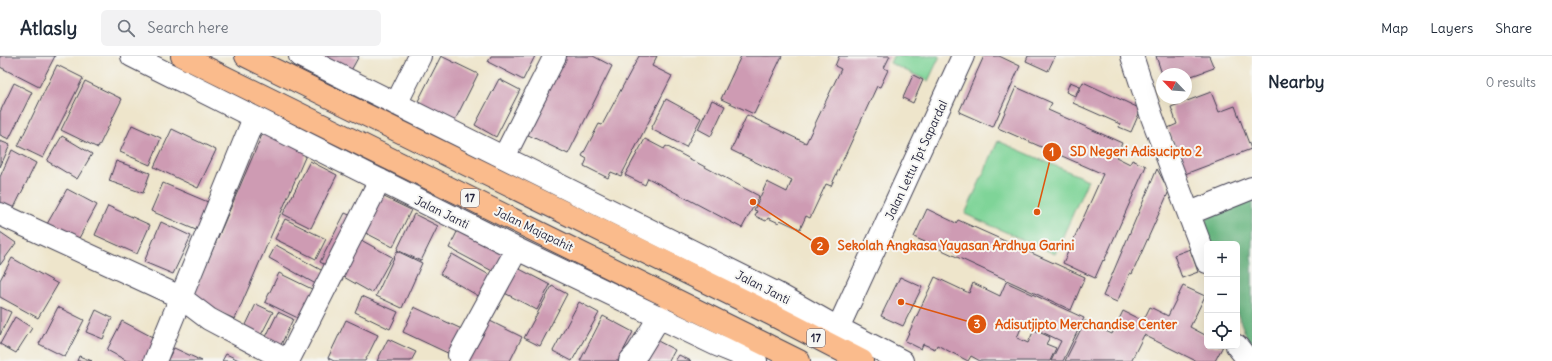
<!DOCTYPE html>
<meta charset="utf-8">
<style>
body{margin:0;font-family:Delius,sans-serif;background:#f2f2f3;color:#1f2937}
.controls{position:absolute;right:12px;bottom:12px;display:grid;overflow:hidden;border-radius:6px;box-shadow:0 4px 16px #0002}
.controls button{width:36px;height:36px;display:grid;place-items:center;padding:0;border:0;border-bottom:1px solid #e0e1e3;background:#fff;color:#1f2937;font:20px sans-serif}
.compass{position:absolute;left:1156px;top:12px;width:36px;height:36px;border-radius:50%;background:#fff;box-shadow:0 4px 16px #0002;rotate:295deg}
.list{margin:0;padding:0;list-style:none}
h2{display:flex;justify-content:space-between;align-items:center;height:52px;margin:0;padding:0 16px;font-size:17px}
h2 small{font-size:13px;font-weight:400;color:#747a83}
.icon{flex:none;width:22px;height:22px;fill:none;stroke:currentColor;stroke-width:2;stroke-linecap:round;stroke-linejoin:round}
.map{position:relative;flex:none;width:1252px;height:305px;overflow:hidden}
header{display:flex;align-items:center;gap:24px;box-sizing:border-box;height:56px;padding:0 20px;background:#fff;border-bottom:1px solid #e0e1e3}
header strong{font-size:19px}
nav{display:flex;gap:22px;margin-inline-start:auto;font-size:14px}
.search{width:280px;height:36px;background:#f2f2f3;display:flex;align-items:center;gap:10px;box-sizing:border-box;padding:0 14px;border-radius:6px;color:#747a83;font-size:15px}
main{display:flex}
aside{flex:1;background:#fff}
.map>svg:first-child{display:block}
.green{fill:#7fd498;stroke:#507b6a}
.forest{fill:#67b680;stroke:#446c5e}
.building{fill:#ce9bb3}
.lines{fill:none;stroke-linecap:round;stroke-linejoin:round}
.minor-casing{stroke:#413f51;stroke-width:24}
.highway-casing{stroke:#413f51;stroke-width:24}
.minor{stroke:#fff;stroke-width:22}
.highway{stroke:#fabb8c;stroke-width:22}
.labels{text-anchor:middle;dominant-baseline:central;stroke-width:4;stroke-linejoin:round;paint-order:stroke}
.shield{fill:#f6f6f2;stroke:#626272;stroke-width:1}
.shield-label{font-size:11px;font-weight:bold;fill:#22223b}
.street-label{font-size:12px;fill:#22223b;stroke:#f6f6f2}
.leader{fill:none;stroke:#de560e;stroke-width:1.5}
.callout-dot{fill:#de560e;stroke:#f6f6f2;stroke-width:1.5}
.mark-label{font-size:12px;text-anchor:middle;font-weight:bold;fill:#fff}
.callout-label{font-size:13px;text-anchor:middle;font-weight:bold;fill:#de560e;stroke:#f6f6f2;stroke-width:4;stroke-linejoin:round;paint-order:stroke}
</style>
<header>
<strong>Atlasly</strong>
<div class="search"><svg class="icon" aria-label="search" viewBox="0 0 24 24"><circle cx="10" cy="10" r="6"/><path d="M15 15l6 6"/></svg>Search here</div>
<nav><a>Map</a><a>Layers</a><a>Share</a></nav>
</header>
<main>
<div class="map">
<svg width="1252" height="305" viewBox="0 0 1252 305">
<rect width="100%" height="100%" fill="#f6f6f2"/>
<filter id="ink" filterUnits="userSpaceOnUse"><feTurbulence type="fractalNoise" baseFrequency=".025" numOctaves="2"/><feDisplacementMap in="SourceGraphic" scale="8" xChannelSelector="R" yChannelSelector="G"/><feConvolveMatrix kernelMatrix="1 2 1 2 8 2 1 2 1" color-interpolation-filters="sRGB"/></filter>
<filter id="wash" filterUnits="userSpaceOnUse"><feTurbulence type="fractalNoise" baseFrequency=".012" numOctaves="4" result="noise"/><feDisplacementMap in="SourceGraphic" scale="16" xChannelSelector="R" yChannelSelector="G"/><feGaussianBlur stdDeviation="0.9" result="paint"/><feColorMatrix in="noise" values="0 0 0 0 0 0 0 0 0 0 0 0 0 0 0 0 0 1.4 0 .05"/><feComposite in="paint" operator="in"/></filter>
<g filter="url(#wash)">
<rect width="100%" height="100%" fill="#eee5cb"/>
<path class="green" d="M893 0H940L928 25 890 7Z
M998 85 1088 124 1055 198 965 158Z"/>
<path class="forest" d="M1252 139V295L1237 257V188H1211L1206 173V163Z"/>
<g id="blocks">
<path class="building" d="M0 0H55L39 31 0 11Z
M313 0H359L349 18Z
M441 0 478 18 453 68 416 49Z
M491 0H535L523 24 488 6Z
M563 0H593L612 10 568 98 524 77Z
M639 0H657L652 10 672 20 621 120 611 116 608 122 584 110 587 103 582 100 599 68 602 69Z
M741 0H782L754 58 721 43Z
M839 0H890L884 12 888 14 880 31 877 30 831 130 826 128 810 162 806 160 800 173 780 164 779 167 768 162 766 165 755 160 757 155 754 154 767 126 787 136 792 124 731 94 747 59 806 87 841 13 835 10Z
M984 0H999L1020 10 993 71 959 56Z
M1028 0H1055L1048 15 1026 5Z
M1156 0H1209L1214 12 1186 22V18H1162Z
M57 9 83 22 43 102 18 90Z
M913 19 923 24 913 47 903 42Z
M499 23 520 34 496 81 475 69Z
M85 25 122 43 98 92 61 74Z
M1070 26 1080 30 1075 40 1066 36Z
M1083 26 1141 53 1131 76 1119 71 1120 68 1073 47Z
M14 27 32 36 9 83 0 79V56Z
M1016 31 1052 47 1048 54 1122 87 1116 101 1130 108 1132 104 1146 110 1104 205 1103 204 1095 222 1063 207 1103 118 998 72Z
M1211 36 1219 56 1235 50 1251 93 1185 118 1168 72 1177 68 1171 51Z
M666 43 701 62 686 91 651 73Z
M712 44 725 50 711 80 698 73Z
M132 69 161 82 150 109 120 96Z
M265 72 309 92 235 263 191 244Z
M172 73 216 94 198 132 154 111Z
M62 80 92 98 77 123 47 105Z
M645 83 664 93 666 90 759 140 742 172 648 122 645 129 625 119Z
M0 85 10 89 0 111Z
M12 94 36 107 10 160 0 155V121Z
M116 105 150 117 143 137 109 125Z
M310 105 337 119 311 172 283 158Z
M1157 113 1169 135 1132 218 1130 217 1117 246 1103 240Z
M163 127 215 149 203 177 151 155Z
M67 133 97 149 78 184 47 168Z
M382 140 411 154 393 191 364 176Z
M108 150 150 169 137 198 95 179Z
M927 153 956 167 958 164 1085 221 1071 254 914 181Z
M345 157 358 163 333 213 320 206Z
M414 158 438 170 421 205 397 194Z
M285 163 326 183 316 203 275 183Z
M161 166 191 180 173 218 144 206Z
M459 172 509 197 498 218 449 192Z
M0 176 16 187 0 209Z
M361 184 392 201 372 237 342 220Z
M276 189 330 219 323 232 269 202Z
M1190 193 1198 216 1182 222 1174 199Z
M397 195 422 207 402 252 376 240Z
M452 198 493 221 482 242 440 218Z
M12 202 58 228 38 262 0 241V224Z
M510 208 550 229 537 254 497 233Z
M279 217 318 236 304 265 265 246Z
M900 221 922 231 903 270 881 260Z
M935 221 969 237 973 227 1000 240 1006 226 1084 262 1063 305H1051L1061 285 1023 267 1017 282 1028 287 1034 274 1050 281 1046 288 1056 292 1050 305H980L971 300 968 305 937 289 935 293 923 288 921 293 905 285Z
M552 230 567 238 540 290 524 282Z
M1183 230 1205 240 1190 271 1207 280V290H1223L1215 305H1196L1144 279 1131 305H1065L1085 265 1112 278 1123 255 1143 265 1150 251 1168 260Z
M362 240 398 256 390 273 355 256Z
M579 246 599 257 572 305 553 295Z
M256 248 273 256 261 279 245 271Z
M0 251 11 256 0 279Z
M58 251 84 264 65 301 39 288Z
M414 251 466 275 454 300 403 276Z
M96 254 112 262 103 283 86 276Z
M278 256 293 263 280 291 265 283Z
M603 260 633 276 618 305H580Z
M15 261 32 272 16 297 0 288Z
M482 261 522 281 510 305H460Z
M346 264 378 279 365 305H334L328 302Z
M122 265 158 284 147 305H127L107 294Z
M652 282 675 294 669 305H640Z
M388 283 416 296 411 305H377Z
M174 292 202 305H167Z
M226 298 241 305H222Z
M679 299 691 305H675Z
M79 300 92 305H77Z"/>
</g>
</g>
<g filter="url(#ink)">
<use href="#blocks" fill-opacity="0" stroke="#413f51" stroke-width="1"/>
<g class="lines">
<defs>
<path id="minor" d="M132 0 517 193 717 289 756 305
M300 0 776 237 838 272 902 305
M1132 0 1152 61 1207 206
M396 48 420 0
M504 101 555 0
M1190 157 1252 132
M0 158 180 241 209 263 288 305
M838 272 963 0
M1237 290 1249 305
M459 299 517 193
M155 305 254 62
M288 305 380 124
M630 305 638 296 660 260"/>
<path id="highway" d="M182 0 799 305
M246 0 771 258 862 305"/>
</defs>
<use href="#minor" class="minor-casing"/>
<use href="#highway" class="highway-casing"/>
<use href="#minor" class="minor"/>
<use href="#highway" class="highway"/>
</g>
</g>
<g class="labels">
<g class="shield">
<rect x="461" y="133" width="18" height="18" rx="3"/>
<rect x="807" y="273" width="18" height="18" rx="3"/>
</g>
<g class="shield-label">
<text x="470" y="142">17</text>
<text x="816" y="282">17</text>
</g>
<g class="street-label">
<text transform="translate(916 104) rotate(-65)">Jalan Lettu Tpt Sapardal</text>
<text transform="translate(442 156) rotate(26)">Jalan Janti</text>
<text transform="translate(534 173) rotate(26)">Jalan Majapahit</text>
<text transform="translate(763 231) rotate(27)">Jalan Janti</text>
</g>
</g>
<path class="leader" d="M1037 156L1052 96M753 146L820 190M901 246L977 268"/>
<g class="callout-dot">
<circle cx="1037" cy="156" r="4"/>
<circle cx="753" cy="146" r="4"/>
<circle cx="901" cy="246" r="4"/>
<circle cx="1052" cy="96" r="10"/>
<circle cx="820" cy="190" r="10"/>
<circle cx="977" cy="268" r="10"/>
</g>
<g class="mark-label">
<text x="1052" y="100">1</text>
<text x="820" y="194">2</text>
<text x="977" y="272">3</text>
</g>
<g class="callout-label">
<text x="1136" y="100">SD Negeri Adisucipto 2</text>
<text x="956" y="194">Sekolah Angkasa Yayasan Ardhya Garini</text>
<text x="1086" y="273">Adisutjipto Merchandise Center</text>
</g>
</svg>
<div class="controls">
<button>+</button>
<button>−</button>
<button><svg class="icon" aria-label="locate" viewBox="0 0 24 24"><circle cx="12" cy="12" r="6"/><path d="M12 2v4M12 18v4M2 12h4M18 12h4"/></svg></button>
</div>
<svg class="compass" viewBox="-18 -18 36 36"><path d="M0-13l5 13h-10z" fill="#e53935"/><path d="M0 13l5-13h-10z" fill="#747a83"/></svg>
</div>
<aside>
<h2>Nearby<small>0 results</small></h2>
<ul class="list">
</ul>
</aside>
</main>
